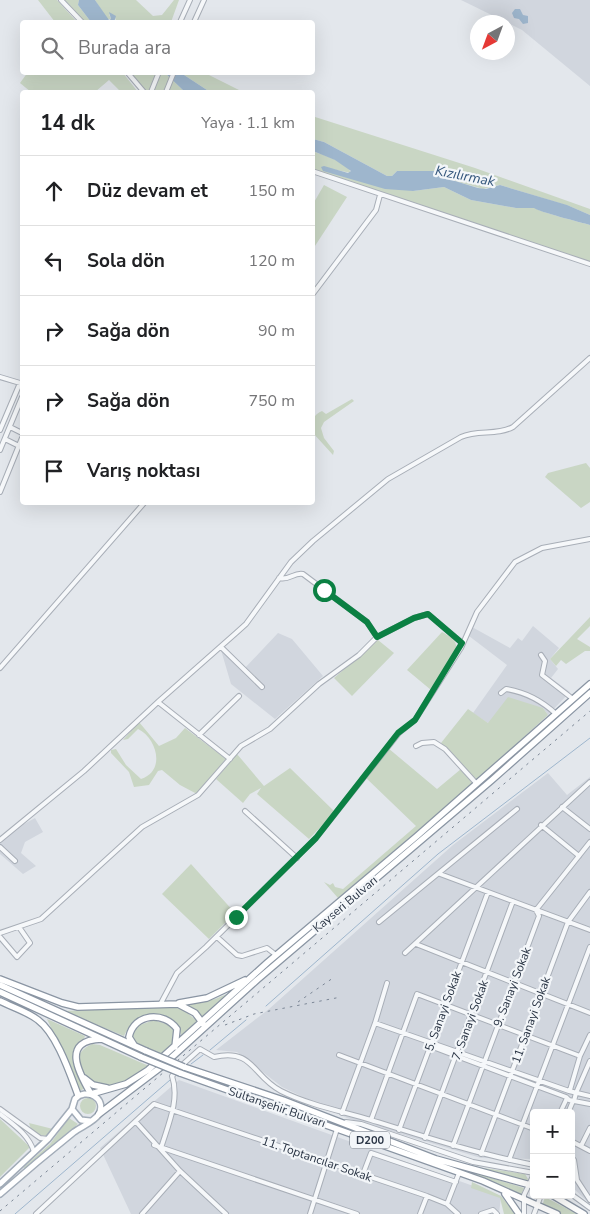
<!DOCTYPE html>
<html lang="tr">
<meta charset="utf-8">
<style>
body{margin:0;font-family:"Nunito Sans",sans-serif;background:#f6f6f6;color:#202124}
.controls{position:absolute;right:15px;bottom:15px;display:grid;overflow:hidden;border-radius:5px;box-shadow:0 5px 20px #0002}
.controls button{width:45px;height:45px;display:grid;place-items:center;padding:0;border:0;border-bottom:1px solid #e0e0e0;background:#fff;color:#202124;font:25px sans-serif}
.compass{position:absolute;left:470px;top:15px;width:45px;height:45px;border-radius:50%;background:#fff;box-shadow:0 5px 20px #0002;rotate:221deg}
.stop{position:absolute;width:15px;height:15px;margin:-11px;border:4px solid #0b8043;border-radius:50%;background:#fff}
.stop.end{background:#0b8043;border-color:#fff;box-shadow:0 1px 5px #0008}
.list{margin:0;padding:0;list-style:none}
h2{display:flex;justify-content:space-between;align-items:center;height:65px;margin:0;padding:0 20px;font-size:21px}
h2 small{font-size:16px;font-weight:400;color:#757577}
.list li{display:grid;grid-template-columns:32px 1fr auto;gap:15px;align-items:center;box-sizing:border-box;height:70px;padding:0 20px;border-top:1px solid #e0e0e0}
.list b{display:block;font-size:19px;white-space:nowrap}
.list em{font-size:16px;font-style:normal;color:#757577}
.icon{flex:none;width:28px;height:28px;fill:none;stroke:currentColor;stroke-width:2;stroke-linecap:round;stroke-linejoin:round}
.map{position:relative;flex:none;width:590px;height:1214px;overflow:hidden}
.search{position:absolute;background:#fff;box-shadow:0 5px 20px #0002;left:20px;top:20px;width:295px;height:55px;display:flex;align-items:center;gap:12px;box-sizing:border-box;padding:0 18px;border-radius:5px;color:#757577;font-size:19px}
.panel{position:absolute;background:#fff;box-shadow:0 5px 20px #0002;left:20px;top:90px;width:295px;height:415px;border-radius:5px}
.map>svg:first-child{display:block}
.built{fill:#d1d6de}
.green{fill:#c9d6c4}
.water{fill:#9eb6cd}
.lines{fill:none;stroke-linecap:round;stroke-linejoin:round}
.stream{stroke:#9eb6cd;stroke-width:1}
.minor-casing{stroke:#a8aeb7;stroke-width:6}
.major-casing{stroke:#a2acb8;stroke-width:8}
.highway-casing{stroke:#8a95a3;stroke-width:8}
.minor{stroke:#f6f8fa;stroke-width:4}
.major{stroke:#fff;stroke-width:5}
.highway{stroke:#fff;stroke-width:5.5}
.rail{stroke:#7c8796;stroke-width:1;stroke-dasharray:2.5 5;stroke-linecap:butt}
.highway-bridge-casing{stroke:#8a95a3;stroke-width:8;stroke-linecap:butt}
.highway-bridge{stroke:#fff;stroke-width:5.5}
.route{stroke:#0b8043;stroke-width:6}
.labels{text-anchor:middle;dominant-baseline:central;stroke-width:4.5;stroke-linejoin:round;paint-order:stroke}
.shield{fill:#f3f6f9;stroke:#666f7b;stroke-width:1}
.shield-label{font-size:11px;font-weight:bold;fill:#2a3545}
.street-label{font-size:12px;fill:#2a3545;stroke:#f3f6f9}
.water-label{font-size:14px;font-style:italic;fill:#32557b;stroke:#f3f6f9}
</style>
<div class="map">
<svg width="590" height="1214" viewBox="0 0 590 1214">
<rect width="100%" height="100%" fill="#e3e7ec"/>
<path class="built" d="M461 0H590V86L522 30Z
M533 626 559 648 550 659 558 669 551 678 570 692 548 715 543 708 488 723 473 713 507 665 469 636 472 627 510 648 518 638 522 641Z
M278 633 292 639 323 676 275 719 231 684 221 650 224 647 245 668Z
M548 773 567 795 590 777V1204L571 1186V1113H534V1159L481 1158 347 1118 282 1087 237 1052 216 1050 269 1009 453 845Z
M35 818 43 832 25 842 21 853 36 866 23 874 0 854V842L21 823 24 824Z
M179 1080 501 1196 499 1214H131L100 1148Z"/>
<path class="green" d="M38 0H57L77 22H55Z
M64 0H79L78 5 91 22H84Z
M95 0H136L153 16 162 15 174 0H179L171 22H114L116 19 109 14 111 19H107Z
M28 72 123 73 138 92H121L109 80 95 92H31L20 83Z
M129 73H165L185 92H147Z
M181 73H205L243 92H210Z
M312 116 475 168 590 209V215L569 206 500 185 483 189 455 181 434 171H397L392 176H387L324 142 313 139Z
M313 151C324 156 347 161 351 173L322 167 413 191 444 187 471 200 516 208H535C539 212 580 222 590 225V262L313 169Z
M324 185 347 197 313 249V204Z
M352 399 354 401 324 422 321 428 324 438 334 451 333 455 313 433C312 423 312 415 322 411L326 414Z
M586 463 590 468V502L581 508 545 477 548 473Z
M590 617V626L577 639 590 647V651H585L566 664 561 660 556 666 550 659Z
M442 632C451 637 458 640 456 651L431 690 407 670Z
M378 640 394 653 352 696 334 678Z
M508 697 543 708 548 715 477 780 441 743 468 709 488 723Z
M139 722 159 746 176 738 185 728 226 759 197 794 180 785 162 770 158 771 149 785 134 787 129 772 111 753V750L116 749 126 765 141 779C166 771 157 738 138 729L128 739 123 740Z
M388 748 437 789 461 769 473 784 338 898 324 882 330 885 333 883 335 887 343 889 416 826 365 777Z
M237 754 264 786 290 768 335 812 309 839 257 794 261 788 250 794 243 803 216 779Z
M191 864 235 913 209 939 162 894Z
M232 992 203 1019 187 1005 215 999Z
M169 1007 183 1009 198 1022 182 1039C180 1017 153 1007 136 1020 130 1025 127 1030 124 1036L63 1011Z
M47 1019 85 1036C75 1065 67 1056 85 1088L80 1091Z
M154 1020 169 1025 173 1030 172 1044 162 1055 134 1042 133 1035 137 1026Z
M92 1044 100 1045 149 1066C138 1074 126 1085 111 1086 88 1087 62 1057 92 1044Z
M80 1106a8 8 0 1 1 16 0a8 8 0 1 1-16 0Z
M69 1118 78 1124 24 1170V1167L50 1144Z
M0 1119 30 1147 0 1177Z
M29 1123 53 1129 48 1136C38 1136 31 1132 29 1123Z
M427 1158 524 1188 520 1197Z
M450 1160 483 1168 525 1174 528 1179 527 1182 449 1162Z
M472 1182 501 1196 515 1214H504L500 1198 471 1188Z
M545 1197 577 1214H561L542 1206Z"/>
<path class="water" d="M79 0H95L109 20 111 19 109 12 116 16 114 22H91L78 5Z
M515 9H520L523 15 528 16V23L523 24 519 19 514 18 512 13Z
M165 73H181L210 92H185Z
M313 139 324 142 387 176H392L397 171H434L455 181 478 188 486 189 500 185 567 205 590 215V225C580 222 539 212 534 208H516L471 200 444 187 413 191 385 189 323 171 321 167 324 166 348 173 351 171 335 160 313 151Z"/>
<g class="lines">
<path class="stream" d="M266 1006 438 854 590 738
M210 1050 246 1020
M191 1064 203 1055
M15 1214 170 1080"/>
<defs>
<path id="minor" d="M61 0 82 22
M180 22 190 0
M194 22 204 0
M127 72 144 92
M151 92 159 72
M166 92 174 72
M312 171 590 264
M312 295 376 210 380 195
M0 377 20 383 0 430
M10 427 22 433
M5 439 19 446
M0 450 22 397
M0 492 22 438
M279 578C289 581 294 572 303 574L367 622 377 637
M221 647 262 687
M541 655 545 661 542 675 573 699
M0 668 145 502
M501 693 506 689C525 692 542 701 556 714
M158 702 230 759
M199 735 239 696
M416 746 422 743 434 742 445 749 476 783
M562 807 590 829
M245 811 297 858
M541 825 579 856
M0 840 84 771 159 701 236 633 246 624 291 562 313 541 388 479 461 437C478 429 496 436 513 427L590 358
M0 847 15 861
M440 874 590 930
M379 922 517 809
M0 933 41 919 142 827 198 795 241 746 270 729 319 684 359 655 377 637 414 618 428 614 462 643
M0 937 17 957 30 943 19 927
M217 937 237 955 242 956 267 948 276 955
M416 944 590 1013
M405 953 590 782
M161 1003 177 973 206 947 316 838 399 733 415 720 461 648 477 612 515 562 542 548 590 539
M375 1023 569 1091
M430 1046 566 1097
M339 1055 534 1129
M181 1066 200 1049 214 1057C254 1048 252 1076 281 1091 309 1105 341 1111 371 1120 425 1137 478 1154 534 1165
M570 1090 580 1056 590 1035
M569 1091 590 1096
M576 1093 590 1061
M566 1097 569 1100 574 1101 576 1093
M574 1101 590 1104
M0 1109 40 1138 48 1139
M342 1113 375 1023 387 983
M560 1113 567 1098
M568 1113 573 1101
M0 1114C14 1125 29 1135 34 1152
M371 1120 417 994 580 1056
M136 1122 180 1171 226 1214
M346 1122 361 1124 473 1162 534 1173
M399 1130 488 892
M425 1138 513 901
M571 1141 590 1151
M154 1145 357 1214
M453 1146 539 916 536 910 590 842
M581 1146 590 1128
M161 1148C168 1125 180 1099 172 1076L177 1071
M481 1154 568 922 590 892
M571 1158 574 1160 577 1180 590 1200
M509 1160 590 947
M363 1174 371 1153 456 1182
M571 1194 590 1208
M447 1204 459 1173
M36 1214 154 1104 427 1196 447 1204 458 1214
M142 1214 180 1171
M310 1214 337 1129
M420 1214 427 1196
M481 1214 493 1210 497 1214
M524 1214V1195L534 1174
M534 1214 541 1195"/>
<path id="major" d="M0 1184 48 1139 72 1109
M0 1194C24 1173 49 1152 74 1132 81 1127 95 1121 99 1114 107 1098 86 1087 75 1099L72 1109 81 1120 90 1121"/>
<path id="highway" d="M0 979 62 1003 78 1007 178 1004 195 1013 204 1025
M0 985 146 1051
M0 992 141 1057
M0 1001C12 1007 28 1012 38 1020 57 1034 70 1074 78 1095
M179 1003 207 998 245 980
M102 1039C60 1040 79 1073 91 1094L126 1084 148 1070 268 962 417 836 590 684
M134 1045 129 1037C134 1013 164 1011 177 1029L175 1047
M184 1067 283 1100 436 1159 534 1186
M180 1073 483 1181 557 1214
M84 1078 93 1085 107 1088
M99 1114 161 1067 257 980 492 780 590 693
M505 1194 519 1214
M552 1195 584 1214"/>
</defs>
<use href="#minor" class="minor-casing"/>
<use href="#major" class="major-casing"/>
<use href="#highway" class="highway-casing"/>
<use href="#minor" class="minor"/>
<use href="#major" class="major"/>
<use href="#highway" class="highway"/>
<path class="rail" d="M298 1002 333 978
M225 1025 254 1014 341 997
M0 1211 590 711"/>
<defs>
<path id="highway-bridge" d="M146 1051 184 1067
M141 1057 180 1073"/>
</defs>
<use href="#highway-bridge" class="highway-bridge-casing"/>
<use href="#highway-bridge" class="highway-bridge"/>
</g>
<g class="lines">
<path class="route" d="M236 917 316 838 398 733 415 720 462 643 428 614 414 618 377 637 367 622 324 590"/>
</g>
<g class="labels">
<rect class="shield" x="350" y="1131.5" width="40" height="17" rx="4"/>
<g class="shield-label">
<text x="370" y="1140">D200</text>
</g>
<g class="street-label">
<text transform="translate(345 904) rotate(-40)">Kayseri Bulvarı</text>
<text transform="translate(512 987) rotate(-69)">9. Sanayi Sokak</text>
<text transform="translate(443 1011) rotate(-70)">5. Sanayi Sokak</text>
<text transform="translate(470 1020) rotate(-70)">7. Sanayi Sokak</text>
<text transform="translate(531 1020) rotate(-70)">11. Sanayi Sokak</text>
<text transform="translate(277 1107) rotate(19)">Sultanşehir Bulvarı</text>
<text transform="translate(317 1159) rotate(19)">11. Toptancılar Sokak</text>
</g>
<g class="water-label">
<text transform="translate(465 176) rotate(11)">Kızılırmak</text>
</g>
</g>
</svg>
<div class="controls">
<button>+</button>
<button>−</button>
</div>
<svg class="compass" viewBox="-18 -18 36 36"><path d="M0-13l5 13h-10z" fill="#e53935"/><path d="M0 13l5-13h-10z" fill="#757577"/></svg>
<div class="stop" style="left:324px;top:590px"></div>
<div class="stop end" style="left:236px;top:917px"></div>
<div class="search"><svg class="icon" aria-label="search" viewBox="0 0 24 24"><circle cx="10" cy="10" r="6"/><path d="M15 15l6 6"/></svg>Burada ara</div>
<section class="panel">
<h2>14 dk<small>Yaya · 1.1 km</small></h2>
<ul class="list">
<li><svg class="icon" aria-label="ahead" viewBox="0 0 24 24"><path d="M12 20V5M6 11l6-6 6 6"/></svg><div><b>Düz devam et</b></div><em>150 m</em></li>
<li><svg class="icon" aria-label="left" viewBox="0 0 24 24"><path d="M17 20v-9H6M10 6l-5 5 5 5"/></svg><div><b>Sola dön</b></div><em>120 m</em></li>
<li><svg class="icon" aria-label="right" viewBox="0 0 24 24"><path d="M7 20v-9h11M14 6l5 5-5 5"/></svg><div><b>Sağa dön</b></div><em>90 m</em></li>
<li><svg class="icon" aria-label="right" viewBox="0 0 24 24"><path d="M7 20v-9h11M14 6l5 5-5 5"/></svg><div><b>Sağa dön</b></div><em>750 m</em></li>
<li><svg class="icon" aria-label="arrive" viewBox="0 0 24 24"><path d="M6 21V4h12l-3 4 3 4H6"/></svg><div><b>Varış noktası</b></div></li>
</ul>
</section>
</div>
